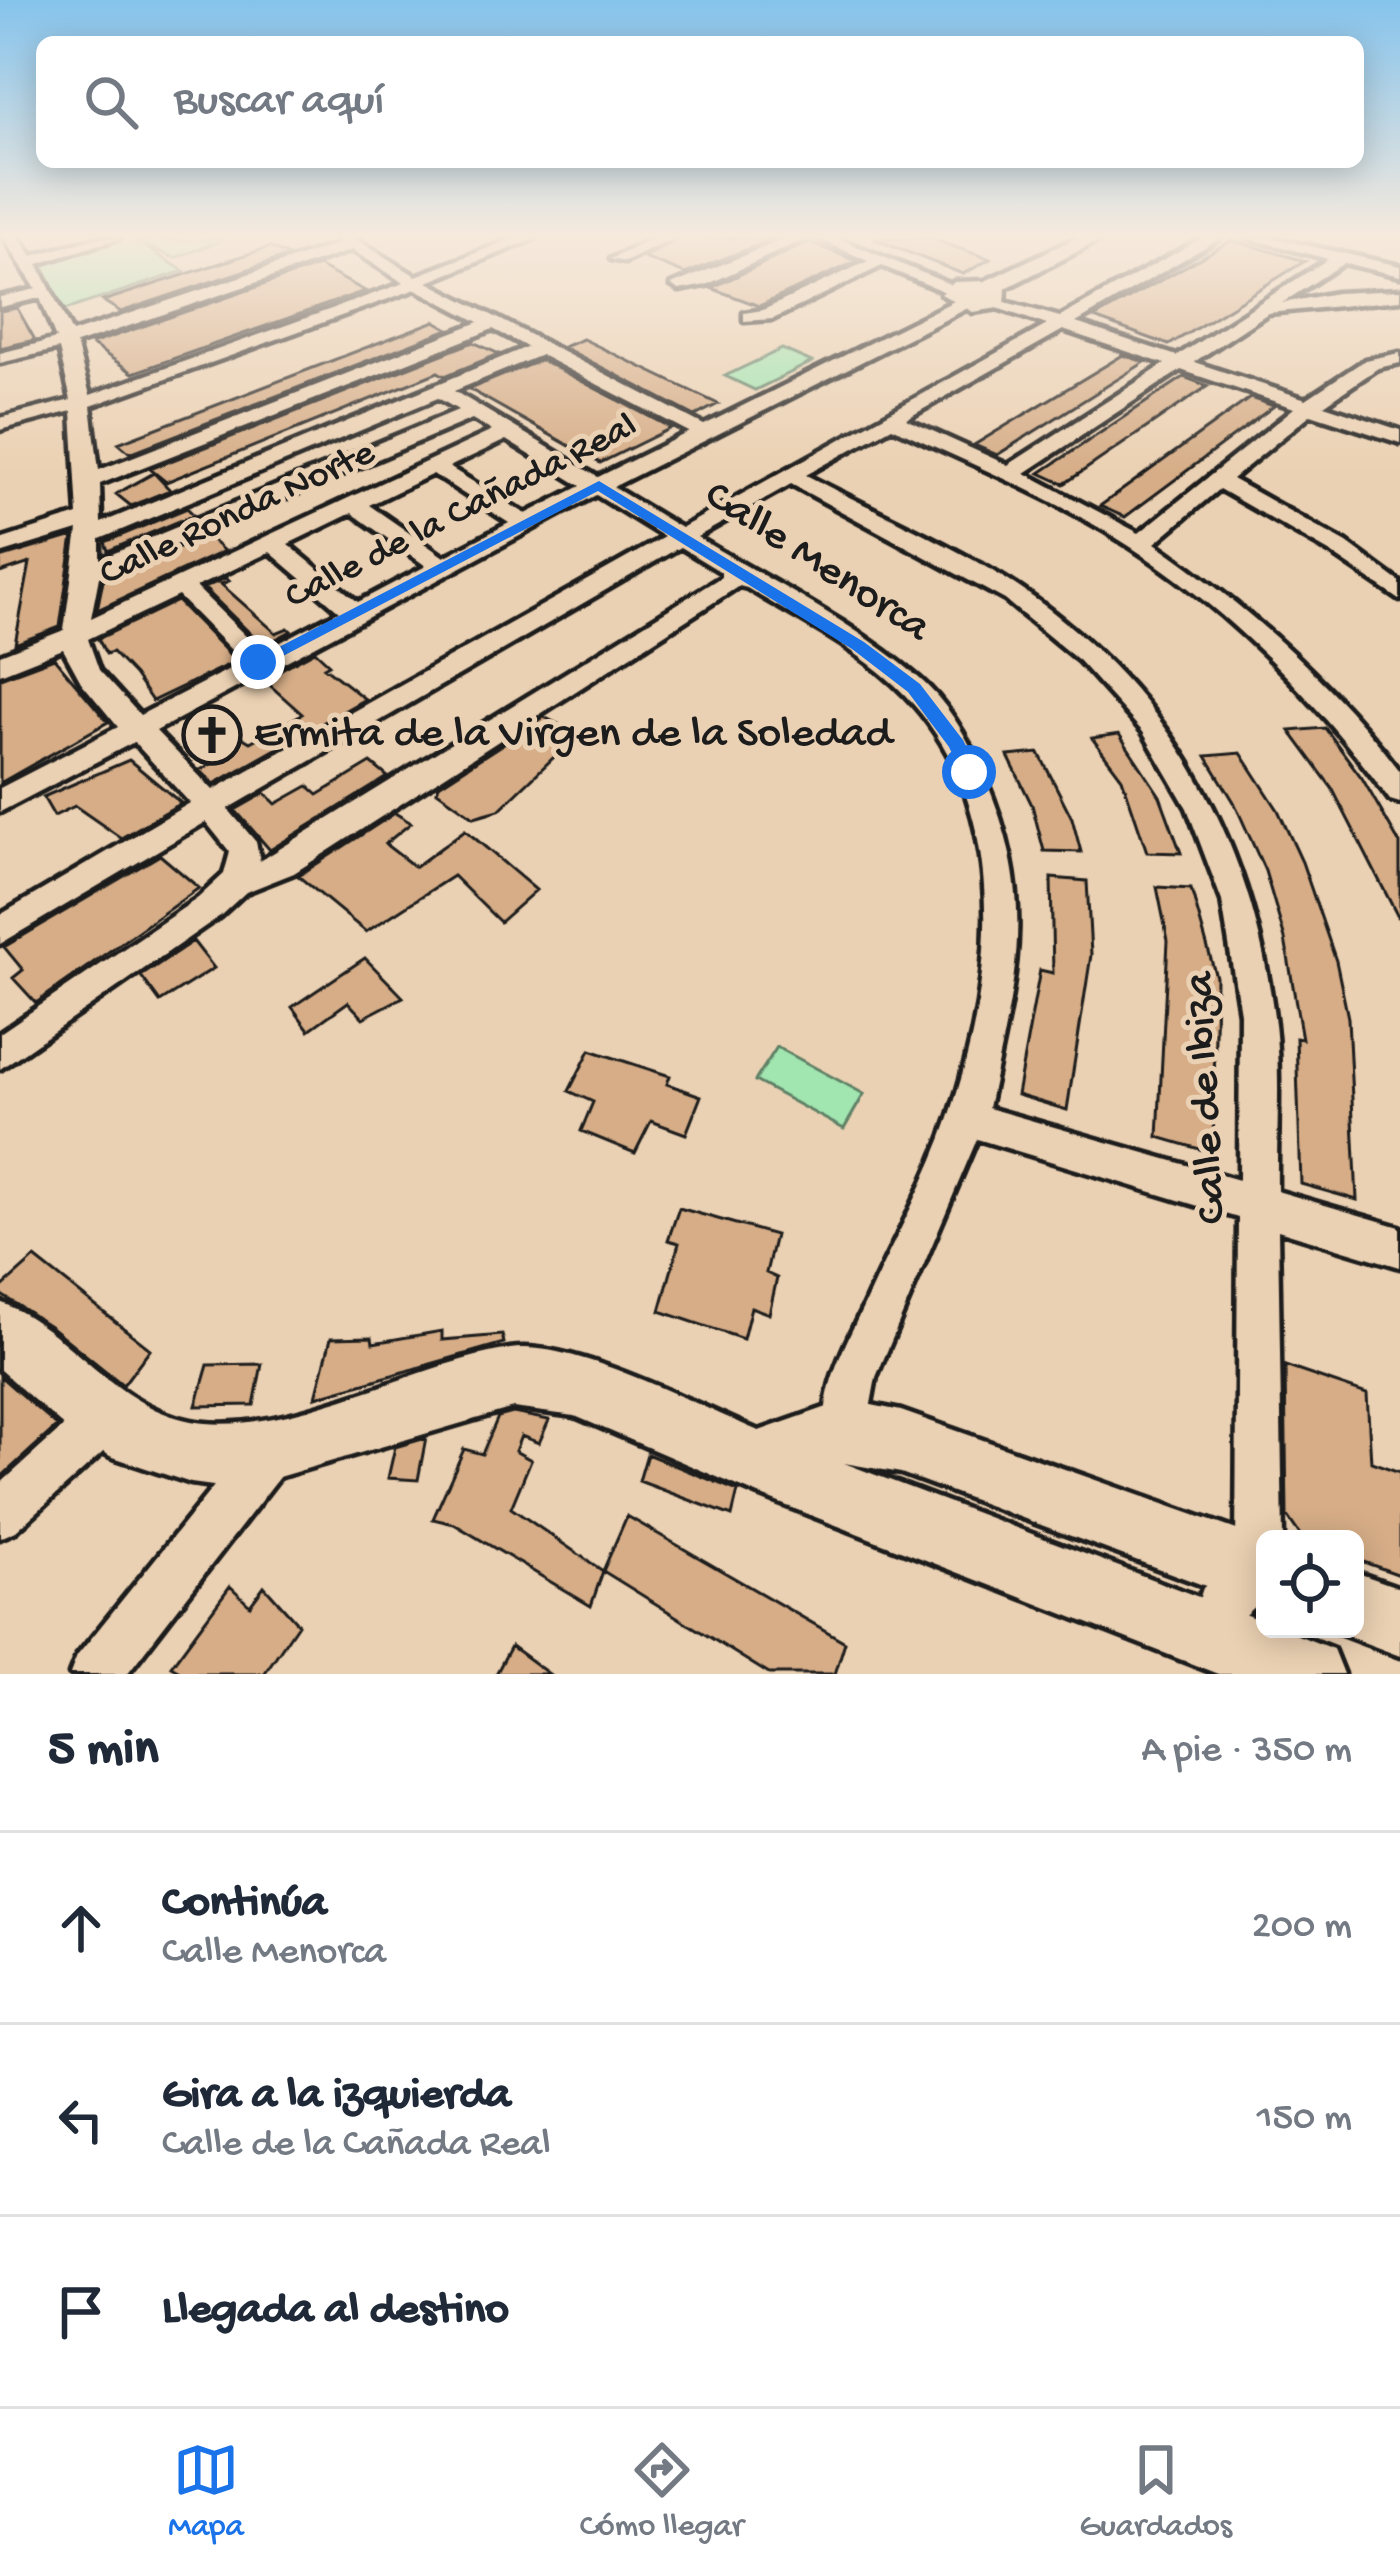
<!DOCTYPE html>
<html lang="es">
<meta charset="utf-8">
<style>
body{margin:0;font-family:"Gochi Hand",sans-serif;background:#f2f2f3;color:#1f2937}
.controls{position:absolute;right:36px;bottom:36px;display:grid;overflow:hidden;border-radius:18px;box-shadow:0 6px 30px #0003}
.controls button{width:108px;height:108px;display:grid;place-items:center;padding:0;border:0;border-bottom:3px solid #e0e1e3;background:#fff;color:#1f2937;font:60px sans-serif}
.stop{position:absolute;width:36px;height:36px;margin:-27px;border:9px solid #1a73e8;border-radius:50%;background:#fff}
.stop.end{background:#1a73e8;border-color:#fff;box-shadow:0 3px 12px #0008}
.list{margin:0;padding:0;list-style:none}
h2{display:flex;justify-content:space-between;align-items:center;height:156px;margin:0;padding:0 48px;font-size:51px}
h2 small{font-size:39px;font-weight:400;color:#747a83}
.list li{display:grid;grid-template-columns:78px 1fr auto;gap:36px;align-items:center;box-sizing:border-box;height:192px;padding:0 48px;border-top:3px solid #e0e1e3}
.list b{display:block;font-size:45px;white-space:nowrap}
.list p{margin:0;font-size:39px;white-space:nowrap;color:#747a83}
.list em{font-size:39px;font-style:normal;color:#747a83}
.icon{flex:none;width:66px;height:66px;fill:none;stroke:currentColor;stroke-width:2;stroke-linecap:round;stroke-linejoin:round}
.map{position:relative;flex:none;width:1400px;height:1674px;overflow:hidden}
.search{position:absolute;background:#fff;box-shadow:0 6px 30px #0003;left:36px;right:36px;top:36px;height:132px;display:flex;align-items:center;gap:30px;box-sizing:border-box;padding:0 42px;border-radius:18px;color:#747a83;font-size:45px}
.sheet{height:732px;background:#fff}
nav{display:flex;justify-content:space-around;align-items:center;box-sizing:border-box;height:168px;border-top:3px solid #e0e1e3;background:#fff;font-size:33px;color:#747a83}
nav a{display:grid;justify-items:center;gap:6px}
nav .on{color:#1a73e8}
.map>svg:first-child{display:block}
.green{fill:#a1e5b0;stroke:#5e8066;stroke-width:3}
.building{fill:#d6ad87;stroke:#1c1c1c;stroke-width:3}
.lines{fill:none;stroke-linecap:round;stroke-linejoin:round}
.street-casing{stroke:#1c1c1c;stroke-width:9}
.secondary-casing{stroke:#1c1c1c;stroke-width:9}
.street{fill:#ebd1b3;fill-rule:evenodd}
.secondary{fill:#ebd1b3;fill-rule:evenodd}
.route{fill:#1a73e8}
.labels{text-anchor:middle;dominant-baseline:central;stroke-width:10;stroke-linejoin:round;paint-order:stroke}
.far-street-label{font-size:39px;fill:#1c1c1c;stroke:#ebd1b3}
.street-label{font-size:45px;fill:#1c1c1c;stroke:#ebd1b3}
.poi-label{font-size:45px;fill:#1c1c1c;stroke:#ebd1b3;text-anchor:start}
</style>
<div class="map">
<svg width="1400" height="1674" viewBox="0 0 1400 1674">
<rect width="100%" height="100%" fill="#ebd1b3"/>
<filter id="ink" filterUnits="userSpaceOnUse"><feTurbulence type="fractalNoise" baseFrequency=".00833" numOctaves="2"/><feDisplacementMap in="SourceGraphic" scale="24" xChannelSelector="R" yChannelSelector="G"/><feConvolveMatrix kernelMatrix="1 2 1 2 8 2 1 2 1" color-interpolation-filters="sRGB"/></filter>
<g filter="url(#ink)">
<path class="green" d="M126 238 134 242 229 238 175 258 139 243 184 271 62 311 41 268 52 259Z
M782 349 812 362 755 390 725 376Z
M777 1047 864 1094 844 1129 755 1081Z"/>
<path class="building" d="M678 238H776L685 274 644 258Z
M929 238 990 259 963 274 874 239Z
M1232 240 1305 261 1169 345 1094 318Z
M809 242 857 261 759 306 711 288Z
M270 247 288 256 121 312 103 301Z
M318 266 365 291 133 373 91 344Z
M17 308 35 340 0 348V311Z
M435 321 449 329 130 453 118 443Z
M583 339 718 404 695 416 563 347Z
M473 342 499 354 445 376 438 372 166 482 150 469Z
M1123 355 1145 362 997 455 974 445Z
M541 360 671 428 600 463 469 389Z
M1184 377 1208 386 1064 484 1040 473Z
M1250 398 1274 406 1125 517 1100 506Z
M154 473 170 490 131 506 116 494Z
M187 508 194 515 108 551 105 542Z
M73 536 60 627 15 644 30 563 0 573V558Z
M207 536 224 551 97 610 103 580Z
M226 578 229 581 221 584 276 633 288 628 291 631 263 646 204 588Z
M177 601 236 661 152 701 134 675 112 652 106 654 98 639Z
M315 651 329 664 324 667 365 699 214 784 200 770 215 762 189 745 194 740 190 738 215 721 250 742 302 714 263 679Z
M54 658 108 722 0 783V678Z
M544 717 578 734 499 810 474 817 437 791 439 785Z
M1325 728 1362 778 1400 844V921L1332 788 1290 731Z
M1119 734 1160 796 1181 853 1147 852 1122 778 1092 738Z
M1039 753 1072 818 1081 852 1044 851 1032 805 1008 756Z
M1241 753 1278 810 1302 862 1336 961 1348 1018 1357 1200 1301 1184 1296 1038 1302 1039 1285 939 1265 871 1234 802 1206 756Z
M129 760 181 803 121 838 75 806 54 816 43 797Z
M371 763 388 777 270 850 235 810 265 793 276 804 308 786 318 795Z
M395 813 411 823 385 844 415 867 465 830 536 890 500 922 453 876 366 932 298 876Z
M160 855 199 888 36 1003 13 978 23 970 4 947Z
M1051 878 1087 881 1091 955 1067 1110 1017 1095 1040 970 1053 973Z
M1157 887 1191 889 1216 977 1213 1153 1158 1137 1168 941Z
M193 941 214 968 160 1002 141 976Z
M365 958 403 997 363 1018 348 1002 309 1030 292 1007Z
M590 1050 670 1076 667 1084 701 1096 686 1134 651 1121 635 1153 581 1131 593 1102 569 1091Z
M679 1208 775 1235 766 1273 777 1278 769 1314 751 1307 743 1339 660 1311 679 1243 668 1240Z
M35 1258 150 1349 123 1385 51 1327 0 1294V1289Z
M442 1331V1340L502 1335 504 1343 316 1397 331 1338 372 1337 373 1343Z
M262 1364 254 1405 196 1406 208 1365Z
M1285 1366 1367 1394 1371 1462 1400 1472V1575L1355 1559V1539H1303L1287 1516Z
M0 1376 57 1426 0 1478Z
M513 1413 549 1420 539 1443 521 1436 515 1451 531 1460 511 1508 603 1571 591 1606 454 1524 433 1519 464 1449 482 1454 498 1417Z
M426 1438 418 1480 388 1478 395 1447Z
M647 1454 738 1491 732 1516 639 1481Z
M627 1516 845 1642 835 1674H769L603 1571Z
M230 1586 250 1605 264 1586 298 1624 264 1674H185L171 1666Z
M511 1646 549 1674H496Z"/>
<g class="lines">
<defs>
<path id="street" d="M4 238H20L32 256 96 238H119L38 264 72 333 341 243 337 238H354L416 276 515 238H536L428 282 704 425 958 299H970V307L613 487 681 528 1047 325 991 306V298L1060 317 1202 238H1220L1076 323 1177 356 1328 259 1248 238H1274L1400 266V276L1344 263 1282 303 1336 293 1400 290V300L1268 313 1194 362 1306 399 1365 360 1400 353V363L1378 368 1324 405 1400 430V443L1311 414 1232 479 1347 543 1400 582V600L1331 553 1219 489 1155 543C1248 607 1331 681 1400 771V803L1390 800C1312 693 1219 599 1105 531 1036 490 964 461 892 427L806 475C874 511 963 549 1024 591 1170 692 1249 835 1273 1009 1282 1068 1276 1132 1277 1191L1400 1227V1267L1278 1230 1283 1539H1265V1597L1238 1621 1229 1655 1211 1662 1193 1655 1186 1637 1203 1588 1236 1560 1238 1218 977 1139 876 1377 863 1447 847 1453 831 1447C812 1400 847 1343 866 1301 893 1241 928 1180 949 1118 995 982 1013 808 905 695 862 650 799 620 747 588L739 586 294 873 246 892 220 916 0 1069V1033L198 898 224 874 230 852 206 822 0 944V915L190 803 134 742 0 812V788L118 727 81 682 63 649 0 674V655L64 630 78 530 0 554V540L78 515 72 411 0 430V418L71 400 59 349 0 363V353L56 339 40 298 0 307V297L36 289ZM352 250 404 283 90 395 76 344ZM416 289 479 322 99 470 91 406ZM493 329 527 347 101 523 100 484ZM1063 330 1165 364 1008 465 906 419ZM541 355 689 432 598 477 454 391ZM1181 370 1294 408 1139 533 1025 473ZM438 398 458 410 100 559V539ZM472 419 492 431 91 618 99 577ZM506 440 581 486 526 514 449 467ZM433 474 509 523 444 557 369 505ZM791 484 1005 600 1079 661 1143 732 1187 808 1222 901 1240 1013 1239 1180 988 1108C1015 979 1039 905 985 778 970 742 950 705 920 679 855 622 771 582 697 537ZM596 495 664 537 213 790 156 731ZM352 513 426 566 358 602 288 544ZM680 547 721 572V577L260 861 256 842 228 809ZM270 552 339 611 262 652 196 587ZM178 596 243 662 140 715 99 670 88 639Z
M654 238H674L625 262 611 259Z
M787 238H807L706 285 679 290 671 285Z
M817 238H837L964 290 950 294 882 266 773 319 744 321V313L763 310 868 261Z
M107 1396 123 1402 129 1418 123 1434 16 1531 0 1538V1484L91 1402Z
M267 1433 283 1440 290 1456 283 1472 127 1674H70L77 1656 251 1440Z"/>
<path id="secondary" d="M1076 238H1104L1006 288 1005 307 973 312 941 294 954 282 985 281Z
M0 1302C71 1331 111 1405 191 1421 284 1439 415 1363 510 1349 572 1339 698 1406 759 1431L847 1400 901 1411 1265 1540V1608L901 1473 844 1463 1265 1622V1629H1282L1333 1649 1343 1674H1218L759 1495 575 1416 513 1408 275 1478 228 1488 191 1483 110 1456 68 1430 0 1370Z
M1355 1572 1400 1588V1656L1331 1630 1355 1629Z"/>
</defs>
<use href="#street" class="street-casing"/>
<use href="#secondary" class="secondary-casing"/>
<use href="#street" class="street"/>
<use href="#secondary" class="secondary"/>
</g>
</g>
<linearGradient id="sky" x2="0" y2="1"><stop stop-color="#85c3ec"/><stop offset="0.5" stop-color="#f6eadd"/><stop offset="1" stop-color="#f6eadd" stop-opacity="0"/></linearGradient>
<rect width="1400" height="472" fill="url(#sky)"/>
<path class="route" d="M599 481 864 642 920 684 963 740 979 772 976 777H963L949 747 908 692 852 649 598 491 264 666 250 662Z"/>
<defs>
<symbol id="church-ring" viewBox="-11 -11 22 22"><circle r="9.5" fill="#ebd1b3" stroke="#1c1c1c" stroke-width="1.5"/><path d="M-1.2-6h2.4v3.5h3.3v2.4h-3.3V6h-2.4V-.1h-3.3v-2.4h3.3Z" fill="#1c1c1c"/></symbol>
</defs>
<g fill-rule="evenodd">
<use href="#church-ring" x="179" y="702" width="66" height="66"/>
</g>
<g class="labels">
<g class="far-street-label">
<text transform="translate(462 513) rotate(-27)">Calle de la Cañada Real</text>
<text transform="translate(238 515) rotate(-25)">Calle Ronda Norte</text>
</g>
<g class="street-label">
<text transform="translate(816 563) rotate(33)">Calle Menorca</text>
<text transform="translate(1208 1098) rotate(-93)">Calle de Ibiza</text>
</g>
<g class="poi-label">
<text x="254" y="735">Ermita de la Virgen de la Soledad</text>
</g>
</g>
</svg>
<div class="controls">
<button><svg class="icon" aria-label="locate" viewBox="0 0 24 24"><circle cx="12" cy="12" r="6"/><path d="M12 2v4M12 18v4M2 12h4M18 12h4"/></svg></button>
</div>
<div class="stop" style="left:969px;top:772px"></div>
<div class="stop end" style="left:258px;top:662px"></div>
<div class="search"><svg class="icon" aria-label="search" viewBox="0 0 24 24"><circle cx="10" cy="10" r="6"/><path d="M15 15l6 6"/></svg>Buscar aquí</div>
</div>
<section class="sheet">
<h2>5 min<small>A pie · 350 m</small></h2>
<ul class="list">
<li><svg class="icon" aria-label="ahead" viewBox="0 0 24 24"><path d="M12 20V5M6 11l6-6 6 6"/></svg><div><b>Continúa</b><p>Calle Menorca</p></div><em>200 m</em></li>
<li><svg class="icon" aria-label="left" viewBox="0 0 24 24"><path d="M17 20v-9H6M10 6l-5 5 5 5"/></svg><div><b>Gira a la izquierda</b><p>Calle de la Cañada Real</p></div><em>150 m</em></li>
<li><svg class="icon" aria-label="arrive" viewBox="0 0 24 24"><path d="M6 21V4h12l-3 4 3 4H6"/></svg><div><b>Llegada al destino</b></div></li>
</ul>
</section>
<nav>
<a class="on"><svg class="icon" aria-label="map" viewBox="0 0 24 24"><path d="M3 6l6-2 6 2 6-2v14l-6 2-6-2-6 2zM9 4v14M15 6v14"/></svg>Mapa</a>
<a><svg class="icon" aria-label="directions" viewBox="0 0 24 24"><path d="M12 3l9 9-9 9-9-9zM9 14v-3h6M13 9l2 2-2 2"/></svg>Cómo llegar</a>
<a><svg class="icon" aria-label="saved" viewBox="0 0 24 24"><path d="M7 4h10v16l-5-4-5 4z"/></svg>Guardados</a>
</nav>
